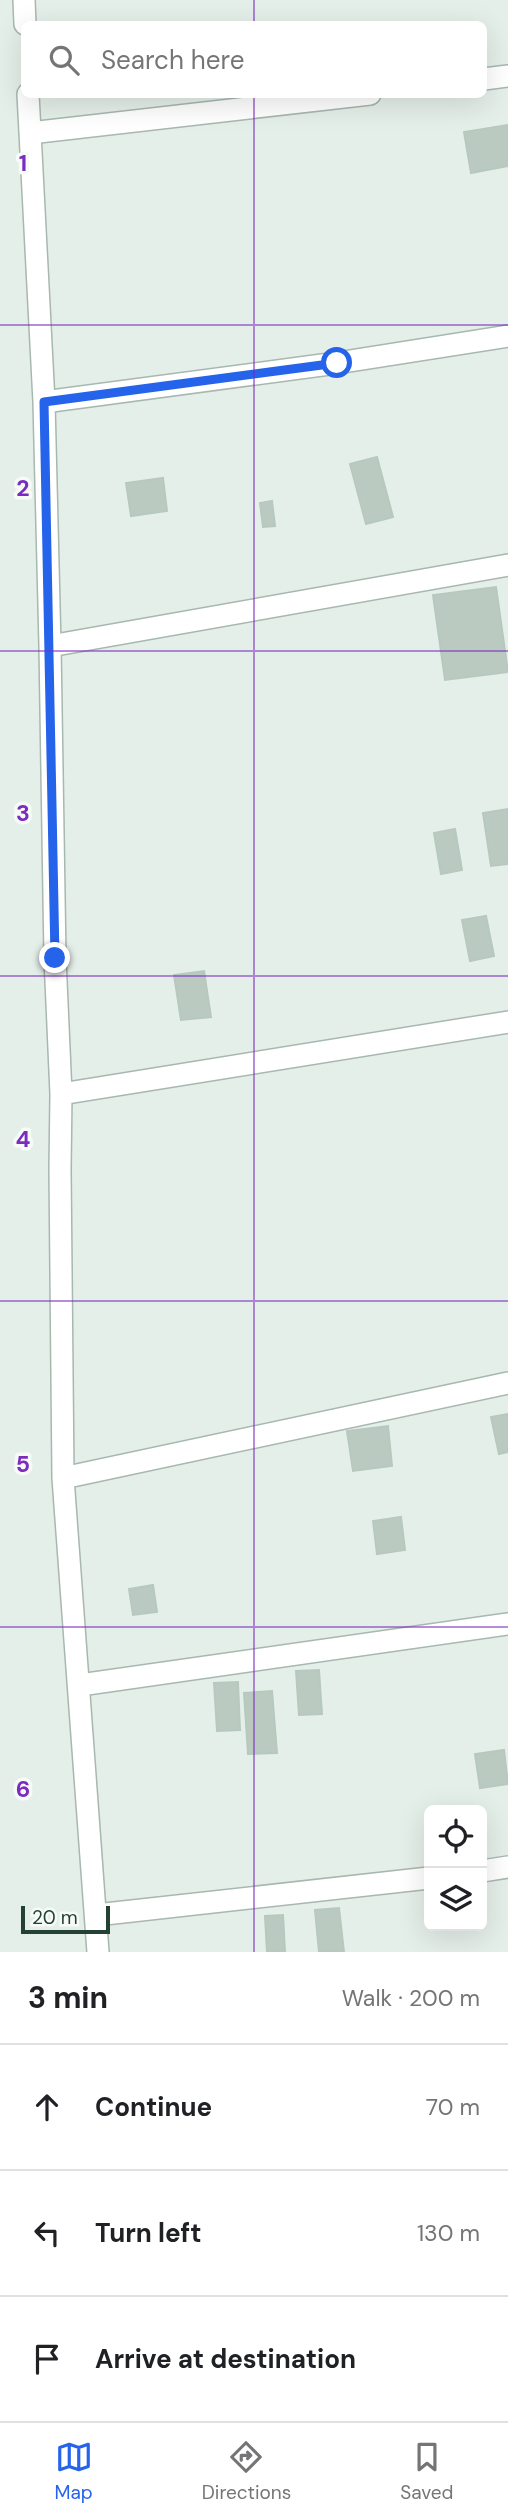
<!DOCTYPE html>
<meta charset="utf-8">
<style>
body{margin:0;font-family:"DM Sans",sans-serif;background:#f2f2f2;color:#202124}
.controls{position:absolute;right:21px;bottom:21px;display:grid;overflow:hidden;border-radius:10px;box-shadow:0 7px 28px #0002}
.controls button{width:63px;height:63px;display:grid;place-items:center;padding:0;border:0;border-bottom:2px solid #e0e0e0;background:#fff;color:#202124;font:35px sans-serif}
.scale{position:absolute;left:21px;bottom:18px;width:89px;box-sizing:border-box;padding-left:7px;border:4px solid #234234;border-top:0;font-size:19px;line-height:24px;white-space:nowrap;color:#234234;-webkit-text-stroke:5px #f6fbf8;paint-order:stroke}
.stop{position:absolute;width:21px;height:21px;margin:-16px;border:5px solid #2563eb;border-radius:50%;background:#fff}
.stop.end{background:#2563eb;border-color:#fff;box-shadow:0 2px 7px #0008}
.list{margin:0;padding:0;list-style:none}
h2{display:flex;justify-content:space-between;align-items:center;height:91px;margin:0;padding:0 28px;font-size:30px}
h2 small{font-size:23px;font-weight:400;color:#757577}
.list li{display:grid;grid-template-columns:46px 1fr auto;gap:21px;align-items:center;box-sizing:border-box;height:126px;padding:0 28px;border-top:2px solid #e0e0e0}
.list b{display:block;font-size:26px;white-space:nowrap}
.list em{font-size:23px;font-style:normal;color:#757577}
.icon{flex:none;width:38px;height:38px;fill:none;stroke:currentColor;stroke-width:2;stroke-linecap:round;stroke-linejoin:round}
.map{position:relative;flex:none;width:508px;height:1952px;overflow:hidden}
.search{position:absolute;background:#fff;box-shadow:0 7px 28px #0002;left:21px;right:21px;top:21px;height:77px;display:flex;align-items:center;gap:18px;box-sizing:border-box;padding:0 24px;border-radius:10px;color:#757577;font-size:26px}
.sheet{height:469px;background:#fff}
nav{display:flex;justify-content:space-around;align-items:center;box-sizing:border-box;height:98px;border-top:2px solid #e0e0e0;background:#fff;font-size:19px;color:#757577}
nav a{display:grid;justify-items:center;gap:4px}
nav .on{color:#2563eb}
.map>svg:first-child{display:block}
.building{fill:#bacac1;stroke:#b7c9be;stroke-width:2}
.lines{fill:none;stroke-linecap:round;stroke-linejoin:round}
.street-casing{stroke:#a7b8af;stroke-width:24}
.street{stroke:#fff;stroke-width:21}
.route{stroke:#2563eb;stroke-width:9}
.grid{fill:none;stroke:#7b2cbf;stroke-width:2;stroke-opacity:0.55}
.grid-label{font-size:23px;text-anchor:middle;font-weight:bold;fill:#7b2cbf;stroke:#f6fbf8;stroke-width:7;stroke-linejoin:round;paint-order:stroke}
</style>
<div class="map">
<svg width="508" height="1952" viewBox="0 0 508 1952">
<rect width="100%" height="100%" fill="#e5efe9"/>
<path class="building" d="M508 125V166L471 173 464 132Z
M377 457 393 517 366 524 350 464Z
M163 478 167 511 131 516 126 483Z
M272 501 275 526 263 527 260 503Z
M496 587 508 672 445 680 433 595Z
M508 809V864L491 866 483 813Z
M455 829 462 870 441 874 434 833Z
M486 916 494 956 470 961 462 920Z
M204 971 211 1017 181 1020 174 975Z
M508 1414V1452L499 1454 491 1417Z
M388 1426 392 1466 353 1471 347 1431Z
M401 1517 405 1550 377 1554 373 1521Z
M153 1585 157 1612 133 1615 129 1589Z
M319 1670 322 1714 299 1715 296 1671Z
M238 1682 240 1730 217 1731 214 1683Z
M272 1691 277 1753 248 1754 244 1693Z
M504 1750 508 1784 480 1788 475 1754Z
M339 1908 344 1952H319L315 1910Z
M283 1915 285 1952H267L265 1916Z"/>
<g class="lines">
<defs>
<path id="street" d="M24 0 25 24
M484 79 508 76
M28 94 44 402 50 646 55 958 61 1094 60 1169 63 1478 98 1952
M30 133 370 94
M44 402 337 363 508 336
M50 646 508 565
M61 1094 508 1022
M63 1478 508 1383
M80 1685 508 1624
M482 1871 508 1867
M96 1915 429 1878"/>
</defs>
<use href="#street" class="street-casing"/>
<use href="#street" class="street"/>
</g>
<g class="lines">
<path class="route" d="M55 958 44 402 337 363"/>
</g>
<path class="grid" d="M254 0V24M254 94V1952M0 325H508M0 651H508M0 976H508M0 1301H508M0 1627H508"/>
<g class="grid-label">
<text x="23" y="171">1</text>
<text x="23" y="496">2</text>
<text x="23" y="821">3</text>
<text x="23" y="1147">4</text>
<text x="23" y="1472">5</text>
<text x="23" y="1797">6</text>
</g>
</svg>
<div class="controls">
<button><svg class="icon" aria-label="locate" viewBox="0 0 24 24"><circle cx="12" cy="12" r="6"/><path d="M12 2v4M12 18v4M2 12h4M18 12h4"/></svg></button>
<button><svg class="icon" aria-label="layers" viewBox="0 0 24 24"><path d="M12 4l9 5-9 5-9-5zM3 14l9 5 9-5"/></svg></button>
</div>
<div class="scale">20 m</div>
<div class="stop" style="left:337px;top:363px"></div>
<div class="stop end" style="left:55px;top:958px"></div>
<div class="search"><svg class="icon" aria-label="search" viewBox="0 0 24 24"><circle cx="10" cy="10" r="6"/><path d="M15 15l6 6"/></svg>Search here</div>
</div>
<section class="sheet">
<h2>3 min<small>Walk · 200 m</small></h2>
<ul class="list">
<li><svg class="icon" aria-label="ahead" viewBox="0 0 24 24"><path d="M12 20V5M6 11l6-6 6 6"/></svg><div><b>Continue</b></div><em>70 m</em></li>
<li><svg class="icon" aria-label="left" viewBox="0 0 24 24"><path d="M17 20v-9H6M10 6l-5 5 5 5"/></svg><div><b>Turn left</b></div><em>130 m</em></li>
<li><svg class="icon" aria-label="arrive" viewBox="0 0 24 24"><path d="M6 21V4h12l-3 4 3 4H6"/></svg><div><b>Arrive at destination</b></div></li>
</ul>
</section>
<nav>
<a class="on"><svg class="icon" aria-label="map" viewBox="0 0 24 24"><path d="M3 6l6-2 6 2 6-2v14l-6 2-6-2-6 2zM9 4v14M15 6v14"/></svg>Map</a>
<a><svg class="icon" aria-label="directions" viewBox="0 0 24 24"><path d="M12 3l9 9-9 9-9-9zM9 14v-3h6M13 9l2 2-2 2"/></svg>Directions</a>
<a><svg class="icon" aria-label="saved" viewBox="0 0 24 24"><path d="M7 4h10v16l-5-4-5 4z"/></svg>Saved</a>
</nav>
